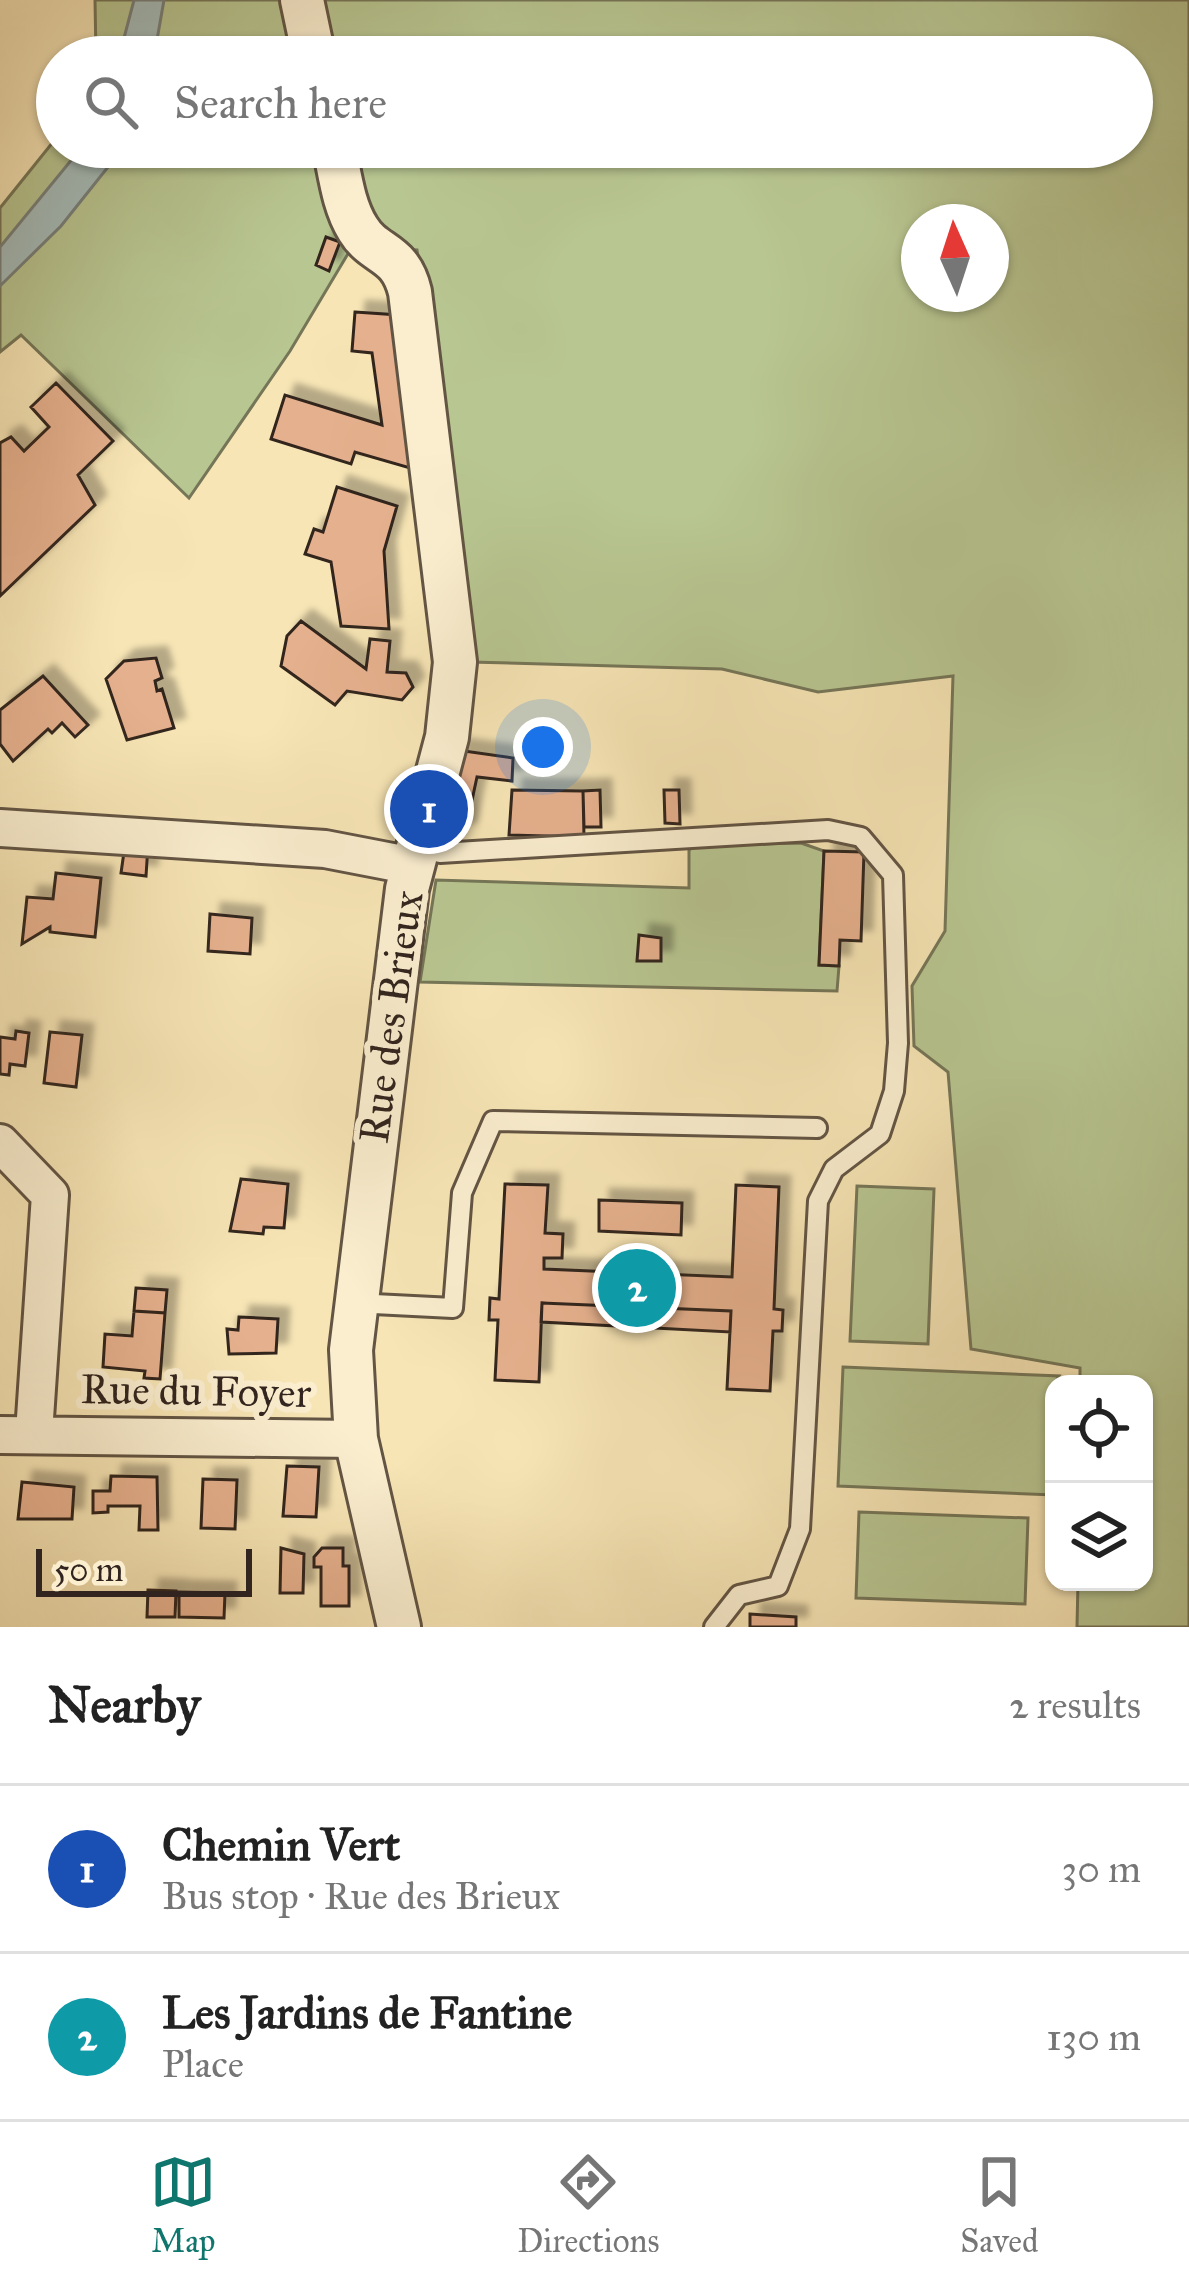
<!DOCTYPE html>
<meta charset="utf-8">
<style>
body{margin:0;font-family:"IM FELL Great Primer",serif;background:#f2f2f2;color:#222}
.controls{position:absolute;right:36px;bottom:36px;display:grid;overflow:hidden;border-radius:24px;box-shadow:0 3px 9px #0004}
.controls button{width:108px;height:108px;display:grid;place-items:center;padding:0;border:0;border-bottom:3px solid #e0e0e0;background:#fff;color:#222;font:60px sans-serif}
.compass{position:absolute;left:901px;top:204px;width:108px;height:108px;border-radius:50%;background:#fff;box-shadow:0 3px 9px #0004;rotate:357deg}
.scale{position:absolute;left:36px;bottom:30px;width:216px;box-sizing:border-box;padding-left:12px;border:6px solid #32251f;border-top:0;font-size:33px;line-height:42px;white-space:nowrap;color:#32251f;-webkit-text-stroke:9px #faeecf;paint-order:stroke}
.you{position:absolute;left:543px;top:747px;width:42px;height:42px;margin:-30px;border:9px solid #fff;border-radius:50%;background:#1a73e8;box-shadow:0 0 0 18px #1a73e833}
.badge{display:grid;place-items:center;width:78px;height:78px;border-radius:50%;background:#0f766e;color:#fff;font-size:39px;font-weight:700}
.pin{position:absolute;translate:-50% -50%;border:6px solid #fff;box-shadow:0 3px 12px #0006}
.list{margin:0;padding:0;list-style:none}
h2{display:flex;justify-content:space-between;align-items:center;height:156px;margin:0;padding:0 48px;font-size:51px}
h2 small{font-size:39px;font-weight:400;color:#767676}
.list li{display:grid;grid-template-columns:78px 1fr auto;gap:36px;align-items:center;box-sizing:border-box;height:168px;padding:0 48px;border-top:3px solid #e0e0e0}
.list b{display:block;font-size:45px;white-space:nowrap}
.list p{margin:0;font-size:39px;white-space:nowrap;color:#767676}
.list em{font-size:39px;font-style:normal;color:#767676}
.icon{flex:none;width:66px;height:66px;fill:none;stroke:currentColor;stroke-width:2;stroke-linecap:round;stroke-linejoin:round}
.map{position:relative;flex:none;width:1189px;height:1627px;overflow:hidden}
.search{position:absolute;background:#fff;box-shadow:0 3px 9px #0004;left:36px;right:36px;top:36px;height:132px;display:flex;align-items:center;gap:30px;box-sizing:border-box;padding:0 42px;border-radius:66px;color:#767676;font-size:45px}
.sheet{height:492px;background:#fff}
nav{display:flex;justify-content:space-around;align-items:center;box-sizing:border-box;height:168px;border-top:3px solid #e0e0e0;background:#fff;font-size:33px;color:#767676}
nav a{display:grid;justify-items:center;gap:6px}
nav .on{color:#0f766e}
.map>svg:first-child{display:block}
.green{fill:#b8c691;stroke:#757658;stroke-width:3;fill-rule:evenodd}
.water{fill:#a4bcba;stroke:#76807c;stroke-width:3}
.building{fill:#e5b08d;stroke:#32251f;stroke-width:3;filter:url(#shadow)}
.lines{fill:none;stroke-linecap:round;stroke-linejoin:round}
.service-casing{stroke:#635544;stroke-width:24}
.minor-casing{stroke:#635544;stroke-width:42}
.tertiary-casing{stroke:#635544;stroke-width:48}
.service{stroke:#faeecf;stroke-width:18}
.minor{stroke:#faeecf;stroke-width:36}
.tertiary{stroke:#faeecf;stroke-width:42}
.labels{text-anchor:middle;dominant-baseline:central;stroke-width:12;stroke-linejoin:round;paint-order:stroke}
.street-label{font-size:42px;fill:#32251f;stroke:#faeecf}
</style>
<div class="map">
<svg width="1189" height="1627" viewBox="0 0 1189 1627">
<defs>
<filter id="shadow"><feDropShadow dx="11" dy="-11" stdDeviation="3" flood-color="#0004"/></filter>
</defs>
<rect width="100%" height="100%" fill="#f7e5b5"/>
<filter id="stains"><feTurbulence type="fractalNoise" baseFrequency=".00167" numOctaves="4"/><feColorMatrix values="0 0 0 0 .2 0 0 0 0 .09 0 0 0 0 .02 0 0 0 .5 -.17"/></filter>
<radialGradient id="worn" r=".72"><stop offset=".6" stop-color="#630" stop-opacity="0"/><stop offset="1" stop-color="#630" stop-opacity=".3"/></radialGradient>
<path class="green" d="M95 0H1189V1627H1077L1078 1582H1144V1384H1080V1368L971 1349 948 1072 914 1046 912 986 945 931 953 676 818 692 722 669 470 662 417 250 352 247 290 351 189 498 21 335 0 352V208L57 137V147H1132V57H96ZM919 222H991V294H919Z
M801 843 824 851 819 965 839 966 837 991 420 982 436 880 689 888V850L695 845Z
M857 1186 934 1189 928 1344 850 1341Z
M843 1367 1059 1376 1054 1384V1495L838 1486Z
M859 1512 1028 1518 1025 1604 856 1598Z"/>
<path class="water" d="M134 0H164L154 57H119Z
M82 147H124L61 226 0 286V247Z"/>
<path class="building" d="M326 237 340 242 329 271 316 265Z
M355 312 399 315 417 470 355 452 351 464 271 439 285 395 382 425 372 353 352 351Z
M56 383 113 441 78 475 95 505 0 596V443L11 437 24 451 49 427 31 407Z
M337 487 397 506 384 551 389 629 341 626 331 562 305 554 314 529 323 532Z
M301 621 366 669 370 639 390 641 387 672 406 673 413 687 402 700 347 691 335 705 281 666 287 636Z
M156 658 162 678 155 681 157 691 162 689 174 728 127 740 106 679 124 661Z
M43 676 88 725 75 737 62 723 52 733 48 729 13 761 0 744V710Z
M457 750 513 758 512 781 477 777 465 833 441 832Z
M512 790 583 791 584 837 509 835Z
M600 790 601 827H584L583 791Z
M664 790H679L680 824 665 823Z
M125 845H148L146 876 121 873Z
M824 851 864 852 861 941 840 940 839 966 819 965Z
M56 873 101 878 95 937 50 932V927L22 944 27 897 53 899Z
M210 914 252 918 250 954 208 951Z
M639 935 661 938V961H637Z
M16 1031 29 1033 25 1066 10 1064 9 1075 0 1074V1037L15 1039Z
M50 1032 82 1035 76 1087 44 1083Z
M241 1179 288 1184 284 1228 264 1227 263 1234 230 1231Z
M505 1184 548 1185 545 1233 563 1234 562 1258H544V1269L732 1277 736 1185 779 1187 774 1309 783 1310 782 1331H773L770 1391 727 1389 731 1311 542 1303 539 1382 495 1380 498 1320H489L490 1298 499 1299Z
M599 1200 682 1203 681 1235 599 1231Z
M136 1288 167 1290 165 1313 134 1311Z
M542 1303 731 1311 730 1332 541 1322Z
M134 1311 165 1313 160 1379 144 1378 145 1371 103 1367 105 1334 132 1336Z
M239 1317 278 1319 276 1353 229 1354 227 1329 238 1330Z
M287 1466 319 1467 316 1517 283 1516Z
M111 1476 157 1477 158 1530H139L140 1506H108V1512L93 1513V1491H110Z
M203 1479 237 1480 235 1529 201 1528Z
M22 1482 74 1487 72 1519H18Z
M281 1548 304 1554 303 1593H280Z
M322 1548H343V1566H349V1606H321V1567H314V1557Z
M148 1590 176 1591 175 1617H147Z
M179 1592 225 1593 224 1618 179 1617Z
M750 1614 796 1617V1627H750Z"/>
<g class="lines">
<defs>
<path id="service" d="M440 853 828 830 861 837 893 875 898 1043 894 1091 880 1134 834 1169 818 1201 800 1529 778 1586 739 1595 714 1627
M354 1303 453 1308 462 1193 493 1121 817 1128"/>
<path id="minor" d="M0 828 325 849 413 866
M0 1143 50 1195 34 1433
M0 1435 356 1439"/>
<path id="tertiary" d="M302 0 314 57
M334 147C340 174 343 205 358 229 375 257 400 250 410 292L455 662 447 737 407 889 351 1350 356 1439 399 1627"/>
</defs>
<use href="#service" class="service-casing"/>
<use href="#minor" class="minor-casing"/>
<use href="#tertiary" class="tertiary-casing"/>
<use href="#service" class="service"/>
<use href="#minor" class="minor"/>
<use href="#tertiary" class="tertiary"/>
</g>
<g class="labels">
<g class="street-label">
<text transform="translate(391 1017) rotate(-82)">Rue des Brieux</text>
<text transform="translate(196 1391) rotate(1)">Rue du Foyer</text>
</g>
</g>
<rect width="100%" height="100%" filter="url(#stains)"/>
<rect width="100%" height="100%" fill="url(#worn)"/>
</svg>
<div class="controls">
<button><svg class="icon" aria-label="locate" viewBox="0 0 24 24"><circle cx="12" cy="12" r="6"/><path d="M12 2v4M12 18v4M2 12h4M18 12h4"/></svg></button>
<button><svg class="icon" aria-label="layers" viewBox="0 0 24 24"><path d="M12 4l9 5-9 5-9-5zM3 14l9 5 9-5"/></svg></button>
</div>
<svg class="compass" viewBox="-18 -18 36 36"><path d="M0-13l5 13h-10z" fill="#e53935"/><path d="M0 13l5-13h-10z" fill="#767676"/></svg>
<div class="scale">50 m</div>
<div class="you"></div>
<div class="pin badge" style="left:429px;top:809px;background:#1a4fb4">1</div>
<div class="pin badge" style="left:637px;top:1288px;background:#0f9aa8">2</div>
<div class="search"><svg class="icon" aria-label="search" viewBox="0 0 24 24"><circle cx="10" cy="10" r="6"/><path d="M15 15l6 6"/></svg>Search here</div>
</div>
<section class="sheet">
<h2>Nearby<small>2 results</small></h2>
<ul class="list">
<li><span class="badge" style="background:#1a4fb4">1</span><div><b>Chemin Vert</b><p>Bus stop · Rue des Brieux</p></div><em>30 m</em></li>
<li><span class="badge" style="background:#0f9aa8">2</span><div><b>Les Jardins de Fantine</b><p>Place</p></div><em>130 m</em></li>
</ul>
</section>
<nav>
<a class="on"><svg class="icon" aria-label="map" viewBox="0 0 24 24"><path d="M3 6l6-2 6 2 6-2v14l-6 2-6-2-6 2zM9 4v14M15 6v14"/></svg>Map</a>
<a><svg class="icon" aria-label="directions" viewBox="0 0 24 24"><path d="M12 3l9 9-9 9-9-9zM9 14v-3h6M13 9l2 2-2 2"/></svg>Directions</a>
<a><svg class="icon" aria-label="saved" viewBox="0 0 24 24"><path d="M7 4h10v16l-5-4-5 4z"/></svg>Saved</a>
</nav>
